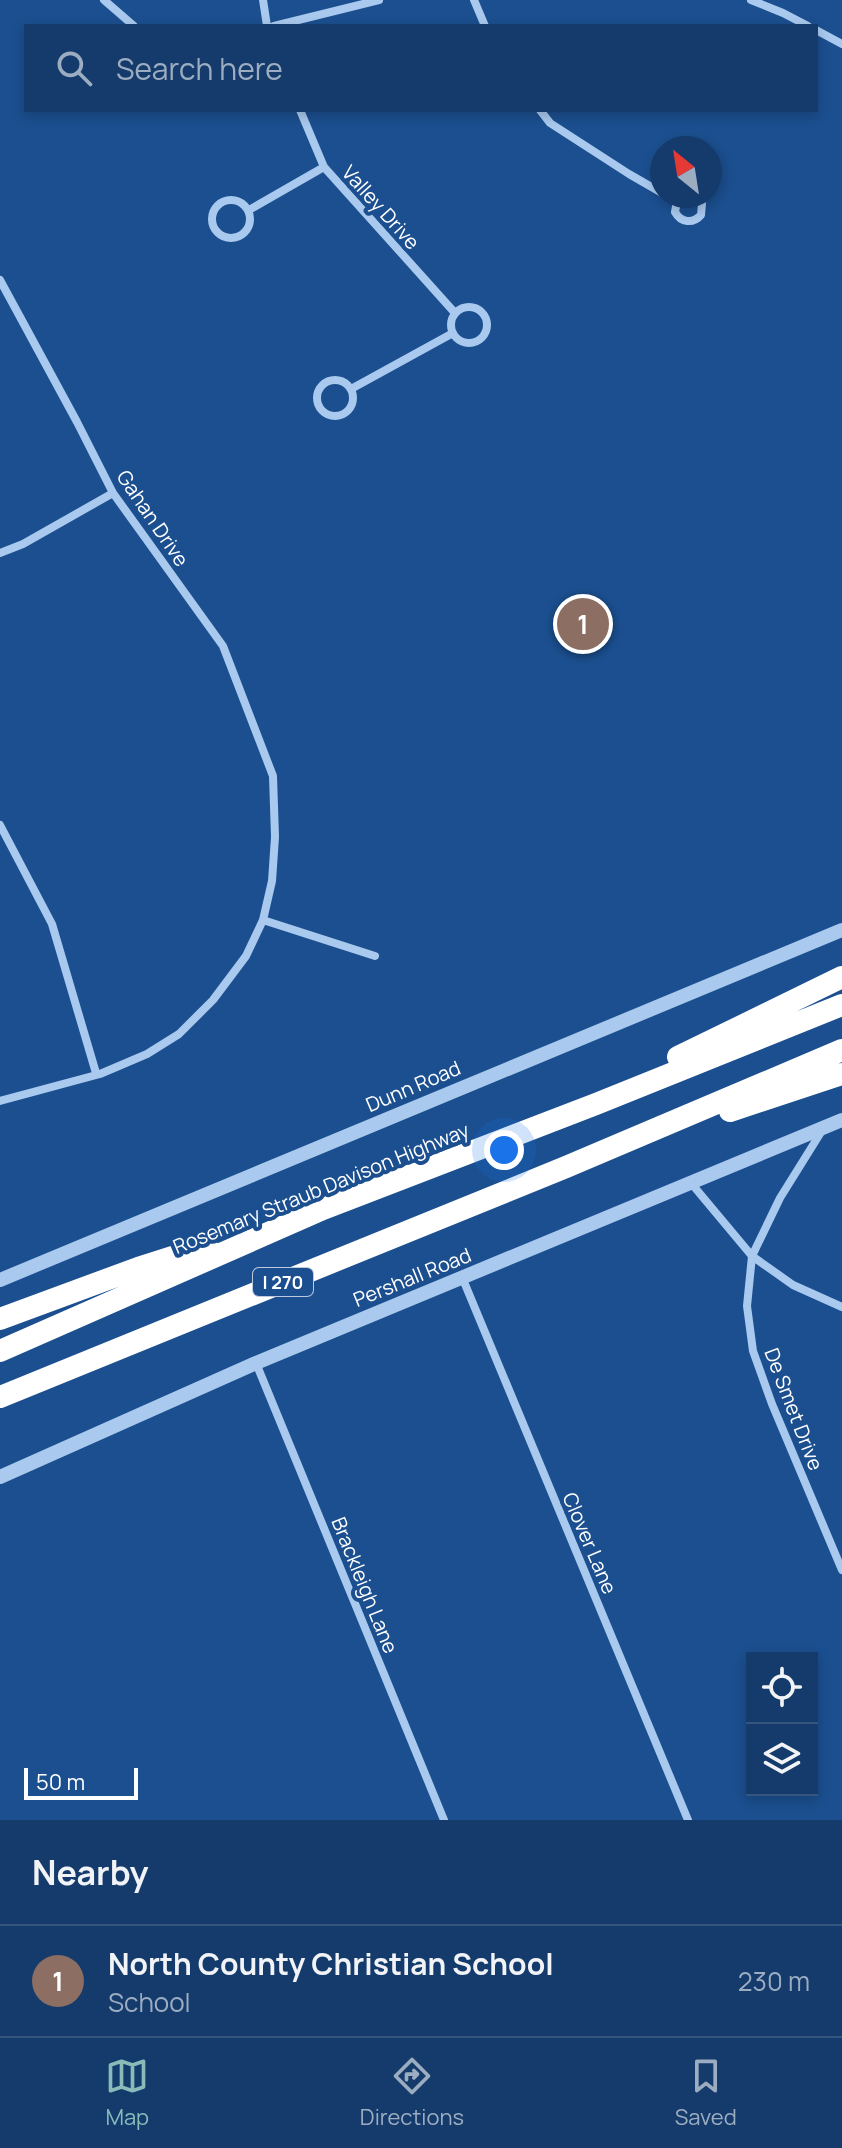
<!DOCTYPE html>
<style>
body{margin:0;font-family:Manrope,sans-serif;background:#1d4271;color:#f1f3f6}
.controls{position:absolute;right:24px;bottom:24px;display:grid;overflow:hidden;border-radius:0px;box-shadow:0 4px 12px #0003}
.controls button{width:72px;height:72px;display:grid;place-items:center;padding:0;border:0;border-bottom:2px solid #33557e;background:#143b6b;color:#f1f3f6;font:40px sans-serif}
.compass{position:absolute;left:650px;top:136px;width:72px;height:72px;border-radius:50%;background:#143b6b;box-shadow:0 4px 12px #0003;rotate:330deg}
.scale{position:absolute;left:24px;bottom:20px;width:114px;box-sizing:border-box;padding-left:8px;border:4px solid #fff;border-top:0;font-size:22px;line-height:28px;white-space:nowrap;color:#fff;-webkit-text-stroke:6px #1b4f8f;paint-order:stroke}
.you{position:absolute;left:504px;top:1150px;width:28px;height:28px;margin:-20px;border:6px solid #fff;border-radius:50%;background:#1a73e8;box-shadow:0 0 0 12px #1a73e833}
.badge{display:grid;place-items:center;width:52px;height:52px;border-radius:50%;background:#8bbbb9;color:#fff;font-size:26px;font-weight:700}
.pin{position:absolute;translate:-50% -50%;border:4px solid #fff;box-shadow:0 2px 8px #0006}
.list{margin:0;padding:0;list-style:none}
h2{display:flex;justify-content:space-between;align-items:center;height:104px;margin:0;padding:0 32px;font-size:34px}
h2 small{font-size:26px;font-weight:400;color:#9dadc1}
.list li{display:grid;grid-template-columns:52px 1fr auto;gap:24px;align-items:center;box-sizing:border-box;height:112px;padding:0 32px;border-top:2px solid #33557e}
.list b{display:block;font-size:30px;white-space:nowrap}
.list p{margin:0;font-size:26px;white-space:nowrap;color:#9dadc1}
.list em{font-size:26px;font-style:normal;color:#9dadc1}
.icon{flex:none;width:44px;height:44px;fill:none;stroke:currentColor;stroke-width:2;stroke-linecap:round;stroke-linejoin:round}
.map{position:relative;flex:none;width:842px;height:1820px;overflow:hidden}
.search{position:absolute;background:#143b6b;box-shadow:0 4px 12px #0003;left:24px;right:24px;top:24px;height:88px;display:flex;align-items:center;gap:20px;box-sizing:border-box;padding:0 28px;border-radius:0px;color:#9dadc1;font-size:30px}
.sheet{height:216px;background:#143b6b}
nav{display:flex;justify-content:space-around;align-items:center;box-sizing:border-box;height:112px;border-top:2px solid #33557e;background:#143b6b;font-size:22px;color:#9dadc1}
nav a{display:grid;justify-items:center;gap:4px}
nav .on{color:#8bbbb9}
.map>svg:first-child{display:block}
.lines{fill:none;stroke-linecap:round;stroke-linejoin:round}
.minor{stroke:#a9c9ee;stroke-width:8}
.tertiary{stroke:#a9c9ee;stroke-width:14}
.motorway{stroke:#fff;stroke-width:22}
.labels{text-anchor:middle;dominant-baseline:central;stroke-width:8;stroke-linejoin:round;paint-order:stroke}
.shield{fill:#1b4f8f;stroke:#bbcadd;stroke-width:2}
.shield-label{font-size:18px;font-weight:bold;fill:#fff}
.street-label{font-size:20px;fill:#fff;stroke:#1b4f8f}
</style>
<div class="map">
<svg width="842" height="1820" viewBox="0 0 842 1820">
<rect width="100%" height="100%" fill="#1b4f8f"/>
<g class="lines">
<path class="minor" d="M104 0 134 26
M263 0 267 26
M474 0 485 26
M751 0 783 13 808 26
M274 26 379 0
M816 30 842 44
M300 110 324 167 455 313
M540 110 550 123 629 174 662 193
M682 196 677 201 675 212C681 223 693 224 701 215L702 204 696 196
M212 219a19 19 0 1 1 38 0a19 19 0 1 1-38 0Z
M249 210 324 167
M0 280 77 422 113 493 223 646 273 776 275 837 272 881 263 920 246 956 213 1000 179 1034 147 1054 100 1074 0 1101
M451 325a18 18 0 1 1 36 0a18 18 0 1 1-36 0Z
M317 398a18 18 0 1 1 36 0a18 18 0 1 1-36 0Z
M351 389 453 333
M0 553 23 544 113 493
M0 825 52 924 96 1073
M263 920 375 956
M823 1129 780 1198 752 1256 747 1306 753 1351 772 1404 842 1570
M691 1183 752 1256 793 1285 842 1307
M462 1277 688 1820
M256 1363 444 1820"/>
<path class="tertiary" d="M0 1280 842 930
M0 1477 256 1363 842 1120"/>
<path class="motorway" d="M678 1057 842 977
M730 1111 842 1074
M0 1319 138 1268 207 1246
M0 1351 323 1209 596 1104 842 1005
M0 1397 566 1167 842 1050"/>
</g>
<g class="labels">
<rect class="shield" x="253" y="1268" width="60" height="28" rx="6"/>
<g class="shield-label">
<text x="283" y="1282">I 270</text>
</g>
<g class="street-label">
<text transform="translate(381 207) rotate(48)">Valley Drive</text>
<text transform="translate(153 518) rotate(56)">Gahan Drive</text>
<text transform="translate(413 1086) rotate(-23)">Dunn Road</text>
<text transform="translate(321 1188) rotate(-22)">Rosemary Straub Davison Highway</text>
<text transform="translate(412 1277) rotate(-22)">Pershall Road</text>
<text transform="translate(794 1409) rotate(69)">De Smet Drive</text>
<text transform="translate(590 1543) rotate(67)">Clover Lane</text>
<text transform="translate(365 1585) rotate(68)">Brackleigh Lane</text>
</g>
</g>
</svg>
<div class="controls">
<button><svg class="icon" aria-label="locate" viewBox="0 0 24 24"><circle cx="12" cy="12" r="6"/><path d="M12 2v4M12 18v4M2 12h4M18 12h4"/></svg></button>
<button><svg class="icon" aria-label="layers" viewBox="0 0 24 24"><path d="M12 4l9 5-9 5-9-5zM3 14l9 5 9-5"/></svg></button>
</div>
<svg class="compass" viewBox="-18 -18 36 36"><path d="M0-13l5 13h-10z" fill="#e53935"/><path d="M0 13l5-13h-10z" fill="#9dadc1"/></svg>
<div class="scale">50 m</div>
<div class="you"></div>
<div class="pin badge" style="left:583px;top:624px;background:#8d6e63">1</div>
<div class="search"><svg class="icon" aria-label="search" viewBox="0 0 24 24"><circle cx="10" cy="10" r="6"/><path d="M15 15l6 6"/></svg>Search here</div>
</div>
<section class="sheet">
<h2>Nearby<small></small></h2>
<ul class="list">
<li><span class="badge" style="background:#8d6e63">1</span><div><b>North County Christian School</b><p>School</p></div><em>230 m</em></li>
</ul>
</section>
<nav>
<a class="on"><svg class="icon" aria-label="map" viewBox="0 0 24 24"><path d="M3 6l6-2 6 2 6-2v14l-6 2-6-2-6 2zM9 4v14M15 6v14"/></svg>Map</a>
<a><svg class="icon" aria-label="directions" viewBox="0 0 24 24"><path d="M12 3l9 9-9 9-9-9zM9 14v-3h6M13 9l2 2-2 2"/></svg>Directions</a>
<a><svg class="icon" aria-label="saved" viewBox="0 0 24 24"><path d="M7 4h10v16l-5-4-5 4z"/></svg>Saved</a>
</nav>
